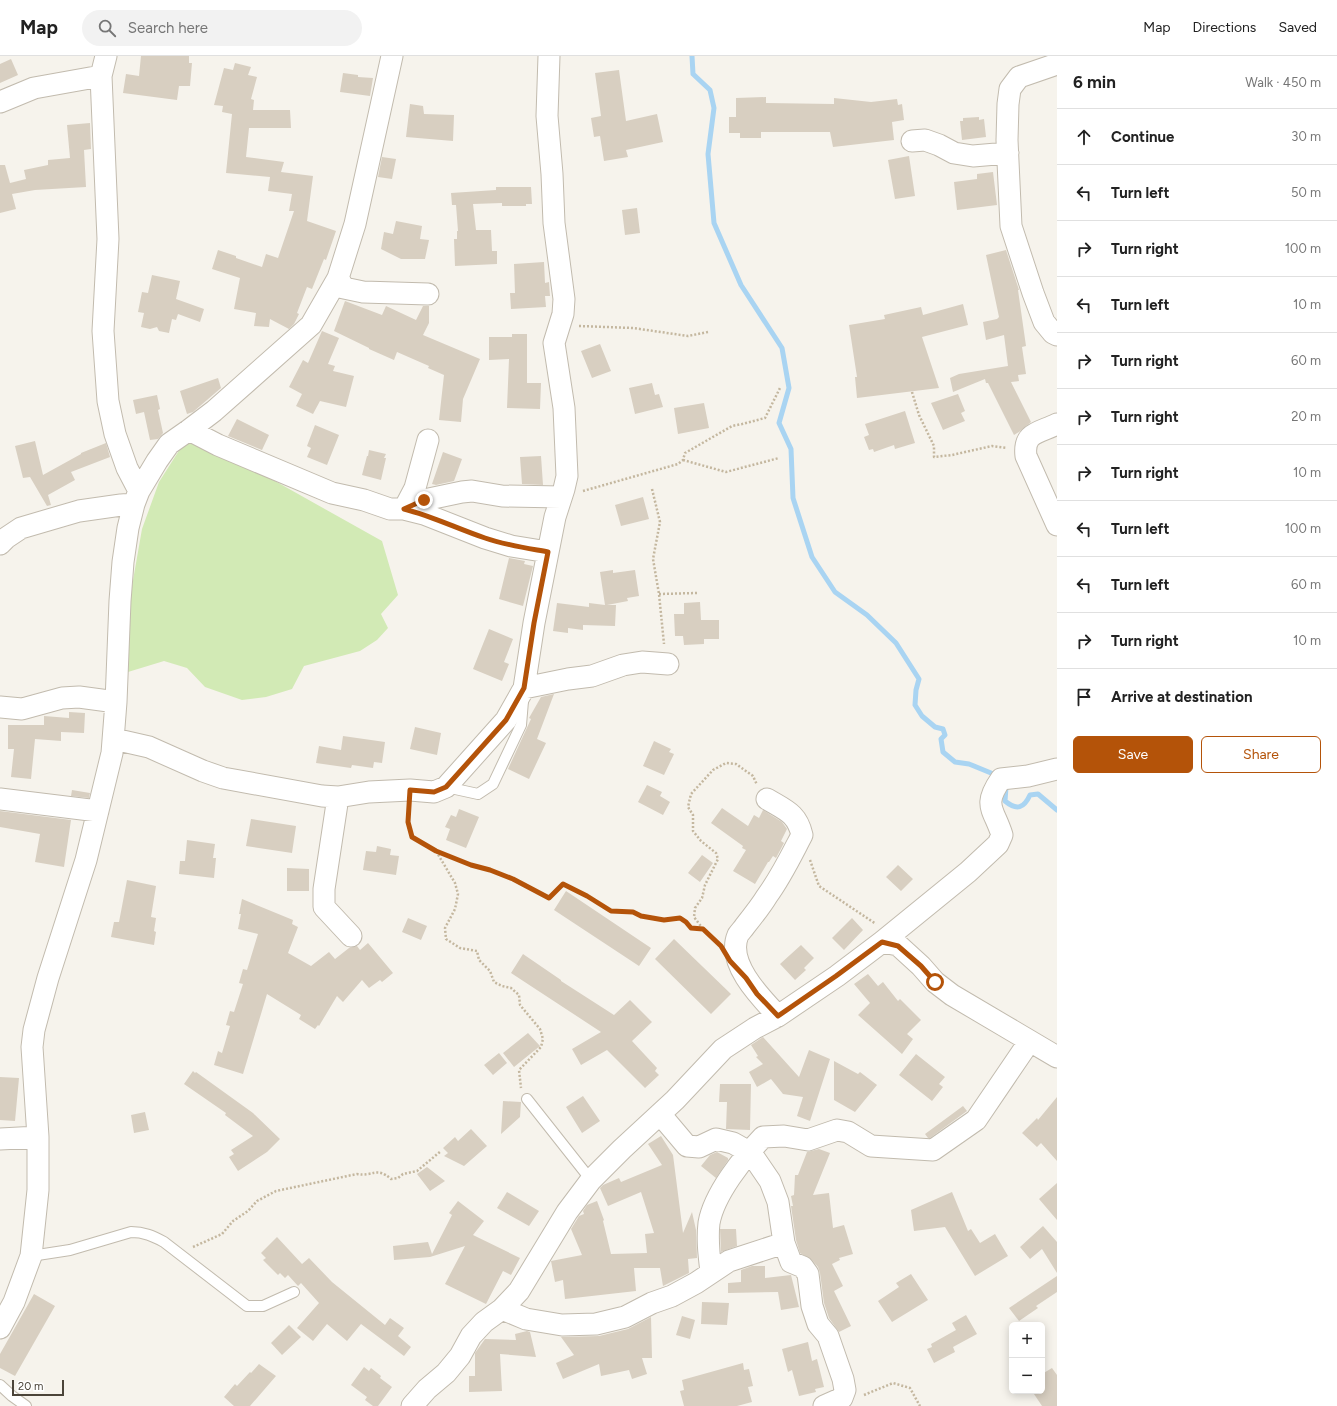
<!DOCTYPE html>
<meta charset="utf-8">
<style>
body{margin:0;font-family:Figtree,sans-serif;background:#f2f2f2;color:#222}
.controls{position:absolute;right:12px;bottom:12px;display:grid;overflow:hidden;border-radius:6px;box-shadow:0 2px 10px #0003}
.controls button{width:36px;height:36px;display:grid;place-items:center;padding:0;border:0;border-bottom:1px solid #e0e0e0;background:#fff;color:#222;font:20px sans-serif}
.scale{position:absolute;left:12px;bottom:10px;width:52px;box-sizing:border-box;padding-left:4px;border:2px solid #4b4439;border-top:0;font-size:11px;line-height:14px;white-space:nowrap;color:#4b4439;-webkit-text-stroke:3px #fff;paint-order:stroke}
.stop{position:absolute;width:12px;height:12px;margin:-9px;border:3px solid #b45309;border-radius:50%;background:#fff}
.stop.end{background:#b45309;border-color:#fff;box-shadow:0 1px 4px #0008}
.list{margin:0;padding:0;list-style:none}
h2{display:flex;justify-content:space-between;align-items:center;height:52px;margin:0;padding:0 16px;font-size:17px}
h2 small{font-size:13px;font-weight:400;color:#767676}
.list li{display:grid;grid-template-columns:26px 1fr auto;gap:12px;align-items:center;box-sizing:border-box;height:56px;padding:0 16px;border-top:1px solid #e0e0e0}
.list b{display:block;font-size:15px;white-space:nowrap}
.list em{font-size:13px;font-style:normal;color:#767676}
.actions{display:flex;gap:8px;padding:12px 16px}
.actions a{flex:1;padding:9px 0;border:1px solid #b45309;border-radius:6px;text-align:center;font-size:14px;color:#b45309}
.actions .main{background:#b45309;color:#fff}
.icon{flex:none;width:22px;height:22px;fill:none;stroke:currentColor;stroke-width:2;stroke-linecap:round;stroke-linejoin:round}
.map{position:relative;flex:none;width:1057px;height:1350px;overflow:hidden}
header{display:flex;align-items:center;gap:24px;box-sizing:border-box;height:56px;padding:0 20px;background:#fff;border-bottom:1px solid #e0e0e0}
header strong{font-size:19px}
nav{display:flex;gap:22px;margin-inline-start:auto;font-size:14px}
.search{width:280px;height:36px;background:#f2f2f2;display:flex;align-items:center;gap:10px;box-sizing:border-box;padding:0 14px;border-radius:22px;color:#767676;font-size:15px}
main{display:flex}
aside{flex:1;background:#fff}
.map>svg:first-child{display:block}
.green{fill:#d2eab5}
.lines{fill:none;stroke-linecap:round;stroke-linejoin:round}
.stream{stroke:#a9d4f2;stroke-width:5}
.building{fill:#d8cfc1}
.service-casing{stroke:#c2bbae;stroke-width:12}
.minor-casing{stroke:#c2bbae;stroke-width:23}
.path{stroke:#c4b79f;stroke-width:2.5;stroke-dasharray:2 2;stroke-linecap:butt}
.service{stroke:#fff;stroke-width:10}
.minor{stroke:#fff;stroke-width:21}
.route{stroke:#b45309;stroke-width:5}
</style>
<header>
<strong>Map</strong>
<div class="search"><svg class="icon" aria-label="search" viewBox="0 0 24 24"><circle cx="10" cy="10" r="6"/><path d="M15 15l6 6"/></svg>Search here</div>
<nav><a>Map</a><a>Directions</a><a>Saved</a></nav>
</header>
<main>
<div class="map">
<svg width="1057" height="1350" viewBox="0 0 1057 1350">
<rect width="100%" height="100%" fill="#f6f3ec"/>
<path class="green" d="M187 382 248 410 382 485 398 539 381 558 388 572 377 584 360 595 304 610 292 633 266 641 242 644 205 631 187 612 164 605 128 616 129 547 142 473 159 426Z"/>
<g class="lines">
<path class="stream" d="M692 0 693 18 710 34 714 52 708 98 714 167 741 229 782 292 789 332 779 367 791 393 793 442 812 501 835 536 867 559 896 587 919 623 916 634 915 649 922 660 935 671 943 673 945 679 941 683 943 696 955 706 969 708 991 717 997 721
M1006 731 1005 745C1017 755 1024 752 1030 739L1038 738 1057 754"/>
</g>
<path class="building" d="M141 0H189V7H192L190 30H179L177 44 123 37 126 18 139 20Z
M11 3 18 19 0 27V8Z
M235 7 251 11 248 19 257 21 251 43 254 44 253 54H290L291 72H249L246 101 284 106 281 116 313 120 307 165 336 175 326 204 324 203 312 233 307 231 297 257 299 258 294 268 289 273 270 263 269 271 254 270 256 257 234 253 240 222 212 213 218 194 236 200V202L262 211 266 198 278 202 294 155H289L292 138 268 135 270 121 226 117 232 58 222 56 223 50 214 49 224 12 233 14Z
M619 14 626 65 657 58 663 86 626 94 628 101 604 105 600 80 594 81 591 62 601 60 595 17Z
M343 17 358 19V21L373 22 370 40 340 36Z
M766 41V47L834 48V42L871 46 897 43 898 49 902 48 904 64 892 66 894 84 833 91 830 76H761V82H740V77H729V61H736V42Z
M410 48 423 50 424 58 454 59 453 85 406 81Z
M979 61V64L984 63 986 81 962 84 960 65H963V62Z
M90 67 91 93 84 94 86 131 35 134 12 138 16 153 0 157V109H5L10 127 26 123 24 114 48 109V104L70 102 67 69Z
M909 100 915 140 895 143 888 104Z
M382 101 396 103 392 123 378 121Z
M993 116 997 149 957 154 954 126 977 123V118Z
M496 131H531L532 148H526V150H502V147L473 148 476 174H491L492 195H497V208L455 210 454 183H457V175H458L456 149H452L451 137 496 134Z
M637 152 640 177 625 179 622 154Z
M396 165 422 170 420 183 429 184 425 203H401L381 193 384 176 393 178Z
M1006 194 1019 234H1018L1026 290 1022 291 1026 318 1018 319 1019 325 1011 326 1031 366 1019 376 1014 379 988 327H986L985 323 953 336 950 322 959 318 1008 310 1004 279 986 284 983 266 997 263 999 261 986 199Z
M544 206 545 227 549 226 550 240H545L546 251 511 253 510 237H515L514 208Z
M152 219 180 225 176 243 204 253 200 266 178 258 176 264 172 263 169 277 159 275 157 271 150 273 141 271 144 257 138 256 142 236 148 237Z
M345 245 382 259 386 250 416 264 423 250H429V267L423 279 480 303 463 343 461 366 439 364 444 319 428 312 429 310 397 296 394 304 369 293V292L334 275Z
M963 248 968 269 922 281 939 332 857 342 855 321H857L849 269 885 263 884 259 921 251 923 259Z
M322 275 339 282 328 308 335 310 333 315 354 320 346 351 320 345 313 358 296 350 302 338 289 331 303 304 308 307Z
M512 278H527V327H541L540 353 507 352 509 303 489 304V281H512Z
M600 288 611 315 592 322 581 295Z
M218 322 221 332 193 356 187 358 180 335Z
M652 327 655 339 659 338 663 351 635 358 629 332Z
M958 338 965 355 961 357 965 365 943 374 931 347Z
M157 339 160 353 158 354 163 377 158 383 150 384 144 356 136 358 133 344Z
M704 347 709 372 678 378 674 352Z
M905 355 915 387 895 393 894 389 874 396 873 393 869 394 864 381 869 379 865 368Z
M237 363 269 379 262 394 228 380Z
M315 369 339 379 327 409 307 401 311 392 307 390Z
M35 385 43 419 81 398V397L106 387 110 401 71 416 75 424 48 439 51 449 47 450 30 421 23 422 15 390Z
M369 394 386 398 384 402H386L381 424 362 419 367 400H368Z
M443 396 462 403 454 425 436 429 432 428Z
M541 400 543 429 522 428 520 401Z
M643 441 649 463 621 470 615 449Z
M509 502 525 505 524 508 533 510 523 550 499 543Z
M613 514V517L635 514 639 540 627 542 628 545 607 549H616L615 570 583 569V574L568 572V577L553 575 557 547 589 551V547L605 549 600 516Z
M700 546 701 564H719V583H704V588L684 589 683 580H675L674 558H684V547Z
M489 573 513 583 504 606 509 608 502 625 473 613Z
M554 638 537 683 546 687 529 723 508 713 531 663 529 662 541 641Z
M69 656 85 657 84 677 61 676V685L35 683 31 723 11 721 14 693H8V669H44V660L69 662Z
M415 671 441 677 437 699 410 693Z
M343 680 385 686 382 707 374 706 373 712 352 709 351 712 316 707 319 690 341 694Z
M654 685 671 693 669 696 674 698 664 719 643 710Z
M647 729 662 736 660 740 670 746 663 759 638 746Z
M72 734 90 737 89 742 71 740Z
M722 752 748 770 754 759 759 762 763 754 782 766 787 773 781 785 784 787 776 802 773 800 769 806H768L755 828 733 815 746 794 742 792 743 790 711 767Z
M459 753 479 761 466 792 446 784 450 773 445 771 451 759 456 761Z
M0 755 71 764 64 811 35 806 40 778 0 771Z
M251 763 296 770 292 797 246 790Z
M187 784 215 788 213 802H216L214 822 179 818 180 805H185Z
M377 790 391 793 390 799 399 800 396 819 363 814 366 795 376 796Z
M702 799 713 807 700 826 688 817Z
M898 809 913 823 901 835 886 821Z
M287 812 309 813V835H287Z
M127 824 156 830 151 861 156 862 154 875 156 876 154 889 111 881 114 866H119Z
M566 835 651 892 639 910 554 854Z
M242 843 293 864 292 868 298 871 288 897 311 910 329 896 335 903 349 892 357 890 360 894 368 887 393 917 382 926 380 924 369 932 362 924 343 946 337 940 319 970 318 969 315 973 299 963 301 959 267 938 243 1018 214 1009 218 995 222 997 230 970 226 969 230 955 234 956 243 928 239 927 243 913 247 914 258 878 238 873 241 858H239Z
M408 862 427 870 421 884 402 876Z
M852 862 863 874 844 894 832 882Z
M674 883 731 938 711 958 655 903Z
M801 889 814 902 804 912 806 914 795 924 780 908Z
M523 898 561 924V925L614 959 630 944 652 966 632 985 657 1012 655 1015 659 1019 645 1032 607 994 581 1009 572 993 601 976 511 917Z
M868 918 878 930 883 926 898 945 900 943 921 964 907 978 913 983 902 998 858 959 870 947 854 928Z
M528 977 540 990 514 1011 503 997Z
M763 981 799 1021 809 994 830 1003 810 1065 797 1060 803 1041 783 1038 771 1023 757 1031 749 1016 763 1008 756 1001 758 1000 751 989Z
M499 997 507 1007 493 1019 484 1009Z
M916 998 945 1021 939 1028 943 1031 932 1045 899 1019Z
M834 1005 858 1018 860 1016 877 1029 855 1056 834 1044Z
M193 1015 195 1017 196 1016 253 1057 280 1083 267 1096 238 1115 229 1101 234 1098 231 1094 253 1080 225 1059 226 1057 184 1028Z
M0 1021 19 1022 15 1065 0 1064Z
M720 1028H751L750 1074 726 1073 727 1046H719Z
M583 1040 600 1065 582 1077 566 1051Z
M1057 1041V1105L1041 1087 1037 1091 1022 1077 1037 1062 1038 1064Z
M503 1045 521 1046 520 1061 501 1078Z
M963 1050 967 1055 930 1082H928L925 1078Z
M145 1056 149 1074 134 1077 131 1059Z
M471 1073 487 1090 464 1110 444 1100 448 1097 443 1092 455 1081 458 1085Z
M661 1080 673 1099 683 1177 692 1156 696 1174 697 1202 688 1203 689 1217 663 1230 660 1212H634L636 1235 565 1243 563 1224 555 1226 551 1205 582 1199 571 1173 579 1160 584 1158 583 1155 587 1149 597 1145 604 1164 603 1165 611 1198 647 1197 645 1178 654 1177 641 1136 608 1150 600 1132 603 1129 619 1122 621 1126 662 1109 648 1088Z
M819 1093 830 1097 813 1139 829 1137 833 1172 844 1169 853 1198 839 1202 840 1204 832 1208 843 1230 834 1235 851 1270 839 1276 829 1262 824 1247 820 1217 818 1211 812 1204 800 1197 796 1184 791 1150H793L791 1140 794 1139 795 1119H798L807 1096Z
M717 1096 728 1102V1104L716 1122 701 1110 710 1099Z
M427 1111 445 1125 430 1135 417 1118Z
M1057 1127V1164L1039 1143Z
M507 1136 539 1155 529 1170 497 1152Z
M952 1136 968 1175 971 1173 980 1187 995 1178 1008 1200 975 1220 945 1171 914 1175 911 1154Z
M458 1145 484 1165 473 1179 520 1202 511 1219 503 1215 486 1248 445 1228 465 1190 430 1201 394 1204 393 1190 428 1186 432 1198 452 1159 449 1157Z
M1043 1170 1057 1186V1217L1042 1193 1030 1203 1020 1191Z
M720 1173H736L737 1190 721 1196Z
M277 1181 302 1208 309 1202 332 1226 385 1269 390 1262 404 1272 398 1280 411 1291 404 1300 361 1268 347 1285 327 1268 313 1285 297 1272 319 1247 301 1227 298 1230 288 1219 285 1222 280 1217 278 1219 263 1204 266 1202 261 1197Z
M752 1210H765V1222L791 1219 799 1251 781 1254 778 1236 728 1237V1227L741 1226V1214Z
M911 1218 928 1244 892 1266 878 1245 899 1231 896 1227Z
M1057 1220V1236L1036 1250 1038 1252 1019 1265 1009 1252Z
M34 1238 55 1250 15 1320 0 1312V1298Z
M702 1246 729 1247 727 1269 701 1268Z
M966 1259 977 1278 953 1291 955 1296 934 1307 927 1293 932 1291 931 1288 956 1274 952 1267Z
M682 1260 695 1264 690 1283 676 1279Z
M651 1261 652 1302H642L647 1318 632 1323 629 1314 601 1320 599 1308 563 1323 556 1307 574 1299 561 1281 599 1280 628 1273Z
M289 1269 301 1281 282 1299 271 1287Z
M527 1275 530 1276 536 1301 500 1298 502 1335 469 1336V1320H475V1297L485 1283 516 1284 515 1278Z
M808 1286 812 1305 817 1303 824 1331 815 1333 816 1336 799 1340 792 1314 788 1316 782 1293Z
M743 1307 744 1314 749 1313 753 1330 748 1331 752 1346 737 1350H684L680 1335 684 1334 682 1324Z
M259 1308 276 1320 250 1350H234L224 1341 235 1328 237 1330 250 1316 251 1317Z
M364 1311 369 1315 371 1312 381 1320 380 1322 392 1331 378 1350H373L365 1344 367 1341 351 1329Z
M1052 1312 1057 1319V1350H1042L1032 1335H1042V1318Z"/>
<g class="lines">
<defs>
<path id="service" d="M446 731 478 738 493 728 521 669 523 645
M527 1043 591 1124
M31 1200 70 1194 131 1176C144 1176 153 1180 164 1186L247 1250H263L294 1236
M0 1329 12 1340 26 1350"/>
<path id="minor" d="M106 0 101 20 108 183 103 275 108 345 115 378 127 412 139 435
M1057 8 1019 21 1010 33 1008 48 1007 84 1011 170 1033 237 1044 266 1053 277 1057 279
M0 46 34 32 101 20
M912 85 925 84 939 89 954 97 973 100 1008 97
M338 222 344 232 363 236 428 238
M1057 368C1039 377 1023 376 1026 400L1057 469
M189 374 218 389 332 437 364 444 390 453H404L424 458 485 482 511 490 548 496
M404 453 424 444 462 436 472 435 502 440 561 441
M404 453 415 432 428 384
M0 488 6 482 21 472 79 455 121 449 134 448
M524 632 568 623 592 620 623 609 642 606 668 608
M0 651 22 653 62 642 79 641 116 646
M114 683 149 691 203 715 223 722 322 740 338 741 369 736 410 734 434 736 446 731 506 664 524 632 534 567 555 461 564 433 567 420 564 352 554 287 563 258 564 243 554 167 552 118 547 60 549 0
M338 741 324 833V851L351 880
M0 743 98 755
M767 743C785 754 797 757 802 779 791 800 781 821 767 840 761 850 753 860 745 870 743 873 740 876 738 879 726 907 761 942 778 960
M882 886 968 816 998 788 1002 779C994 753 982 750 1001 723L1028 720 1057 713
M660 1058 687 1090 699 1091 716 1083 733 1087 749 1096 755 1103 770 1125 778 1146 784 1187 791 1206 803 1211 808 1218 812 1250 818 1268 828 1280 843 1323 845 1334 842 1342 824 1350
M0 1083 38 1081
M711 1216C709 1199 707 1184 709 1167 714 1138 743 1102 763 1081L784 1080 808 1084 837 1074 848 1076 871 1090 933 1094 976 1064 1029 986
M502 1253 526 1263 562 1269 596 1268 625 1261 652 1247 672 1240 696 1227 729 1205 784 1187
M0 1272 14 1246 31 1200 38 1134V1081L32 991 34 974 48 922 86 804 112 697 116 646 120 545 123 506 128 472 134 448 139 435 157 405 169 388 189 374 214 355 311 269 338 222 355 168 392 0
M412 1350 427 1333 446 1317 460 1300 471 1280 484 1266 502 1253 519 1235 567 1156 591 1124 622 1093 675 1044 723 993 755 972 778 960 837 920 882 886 898 889 921 910 935 926 952 939 1057 1001"/>
</defs>
<use href="#service" class="service-casing"/>
<use href="#minor" class="minor-casing"/>
<path class="path" d="M579 270 633 272 688 280 708 276
M912 336 919 359 934 390V401L952 399 992 390 1007 392
M683 404 726 416 779 402
M652 433 660 466 653 503 659 538 664 588
M583 435 678 408 683 404 685 397 732 370 742 368 765 362 780 332
M659 538 697 537
M409 753 408 766 413 781 436 795 455 827 458 838 455 853 445 872 446 883 460 892 477 895 479 904 490 915 494 926 502 930 511 932 519 939 520 949 540 973 543 983 541 991 519 1014 521 1032
M436 795 471 809 490 814 513 823 549 842 563 828 587 840 611 855 633 856 641 860 664 864 680 862 686 866 691 872 703 873 717 886
M810 804 819 830 876 868
M703 873 694 861 695 852 702 842 705 829 718 803 716 797 701 785 693 775V759L688 751 691 738 713 714 726 707 736 708 753 720 757 729
M193 1191 222 1178 233 1165 248 1155 257 1145 276 1135 357 1118C373 1121 376 1110 391 1123L398 1122 403 1118 417 1115 441 1095
M864 1339 893 1327 910 1332 920 1350"/>
<use href="#service" class="service"/>
<use href="#minor" class="minor"/>
</g>
<g class="lines">
<path class="route" d="M424 444 404 453C432 460 458 473 485 482 505 489 526 492 548 496L534 567 524 632 506 664 446 731 434 736 410 734 408 766 412 781 436 795 471 809 490 814 513 823 549 842 563 828 587 840 611 855 633 856 641 860 664 864 680 862 686 866 691 872 703 873 721 890 730 905 746 922 757 938 778 960 836 920 882 886 898 890 921 910 935 926"/>
</g>
</svg>
<div class="controls">
<button>+</button>
<button>−</button>
</div>
<div class="scale">20 m</div>
<div class="stop" style="left:935px;top:926px"></div>
<div class="stop end" style="left:424px;top:444px"></div>
</div>
<aside>
<h2>6 min<small>Walk · 450 m</small></h2>
<ul class="list">
<li><svg class="icon" aria-label="ahead" viewBox="0 0 24 24"><path d="M12 20V5M6 11l6-6 6 6"/></svg><div><b>Continue</b></div><em>30 m</em></li>
<li><svg class="icon" aria-label="left" viewBox="0 0 24 24"><path d="M17 20v-9H6M10 6l-5 5 5 5"/></svg><div><b>Turn left</b></div><em>50 m</em></li>
<li><svg class="icon" aria-label="right" viewBox="0 0 24 24"><path d="M7 20v-9h11M14 6l5 5-5 5"/></svg><div><b>Turn right</b></div><em>100 m</em></li>
<li><svg class="icon" aria-label="left" viewBox="0 0 24 24"><path d="M17 20v-9H6M10 6l-5 5 5 5"/></svg><div><b>Turn left</b></div><em>10 m</em></li>
<li><svg class="icon" aria-label="right" viewBox="0 0 24 24"><path d="M7 20v-9h11M14 6l5 5-5 5"/></svg><div><b>Turn right</b></div><em>60 m</em></li>
<li><svg class="icon" aria-label="right" viewBox="0 0 24 24"><path d="M7 20v-9h11M14 6l5 5-5 5"/></svg><div><b>Turn right</b></div><em>20 m</em></li>
<li><svg class="icon" aria-label="right" viewBox="0 0 24 24"><path d="M7 20v-9h11M14 6l5 5-5 5"/></svg><div><b>Turn right</b></div><em>10 m</em></li>
<li><svg class="icon" aria-label="left" viewBox="0 0 24 24"><path d="M17 20v-9H6M10 6l-5 5 5 5"/></svg><div><b>Turn left</b></div><em>100 m</em></li>
<li><svg class="icon" aria-label="left" viewBox="0 0 24 24"><path d="M17 20v-9H6M10 6l-5 5 5 5"/></svg><div><b>Turn left</b></div><em>60 m</em></li>
<li><svg class="icon" aria-label="right" viewBox="0 0 24 24"><path d="M7 20v-9h11M14 6l5 5-5 5"/></svg><div><b>Turn right</b></div><em>10 m</em></li>
<li><svg class="icon" aria-label="arrive" viewBox="0 0 24 24"><path d="M6 21V4h12l-3 4 3 4H6"/></svg><div><b>Arrive at destination</b></div></li>
</ul>
<div class="actions"><a class="main">Save</a><a>Share</a></div>
</aside>
</main>
